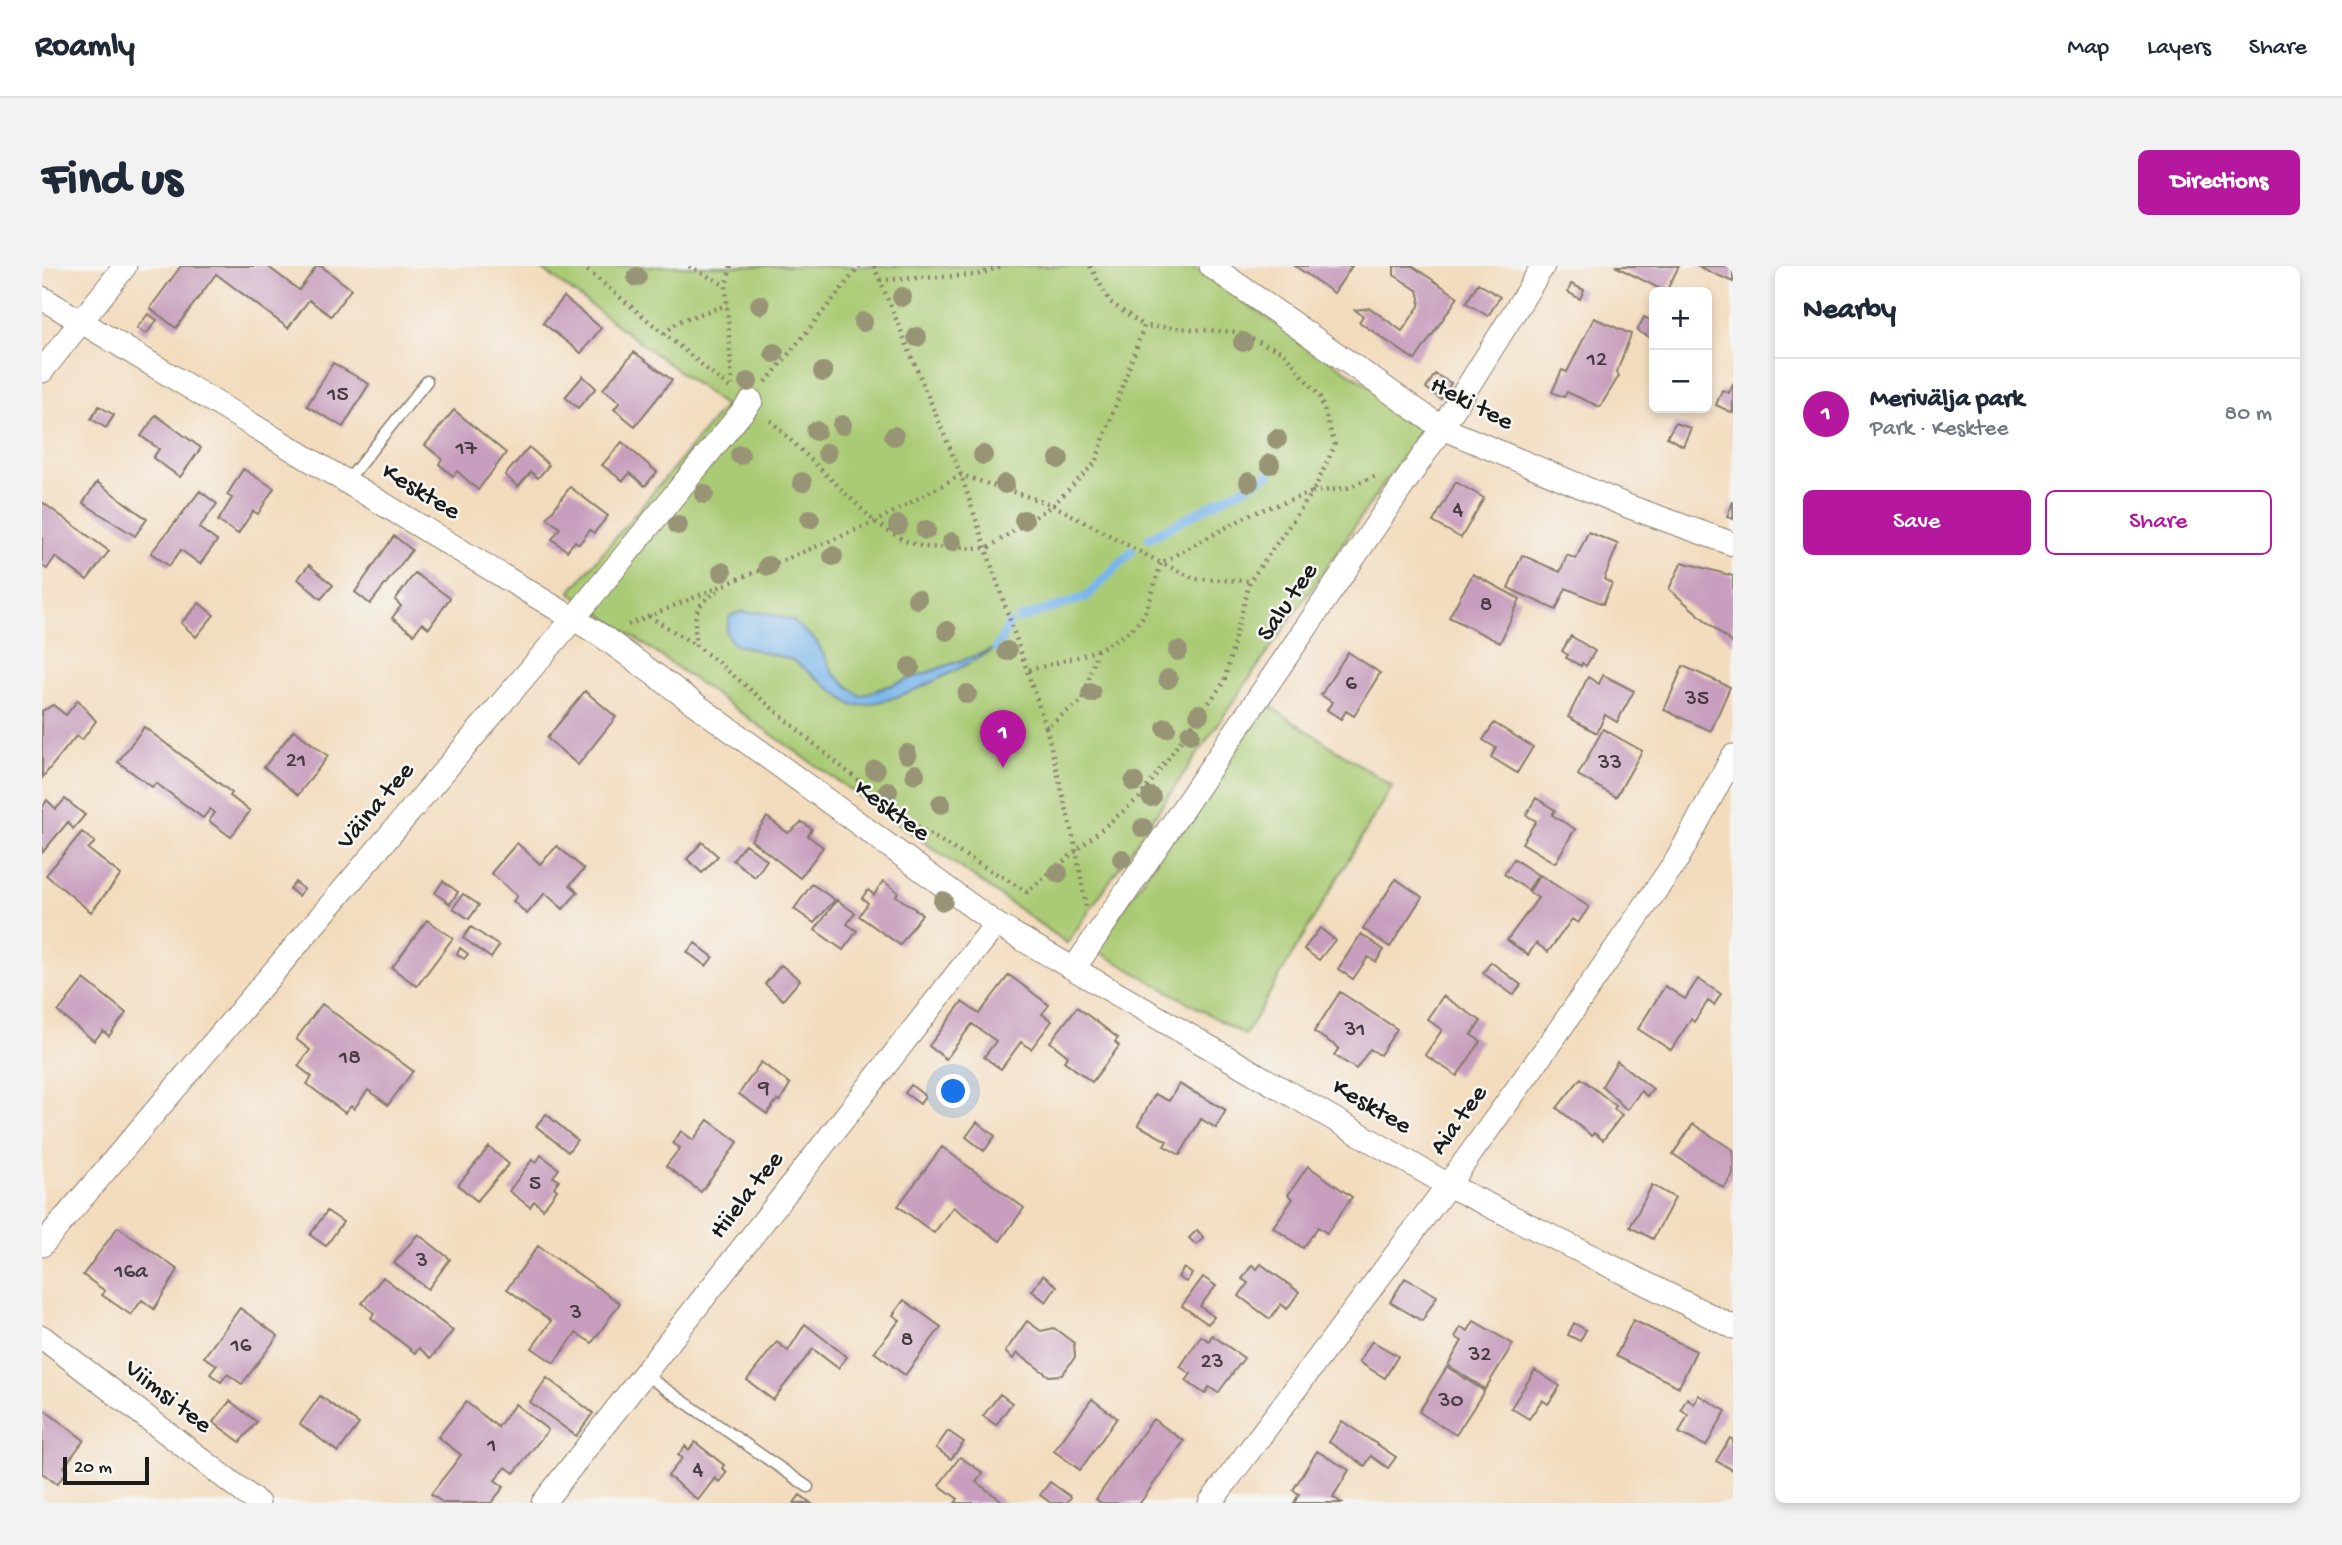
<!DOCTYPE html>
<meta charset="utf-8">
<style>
body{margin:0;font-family:"Gochi Hand",sans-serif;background:#f2f2f3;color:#1f2937}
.controls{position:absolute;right:21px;top:21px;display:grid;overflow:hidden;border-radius:10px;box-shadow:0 4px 10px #0003}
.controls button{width:63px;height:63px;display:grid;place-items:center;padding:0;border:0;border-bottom:2px solid #e0e1e3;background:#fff;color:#1f2937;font:35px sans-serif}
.scale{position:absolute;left:21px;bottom:18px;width:86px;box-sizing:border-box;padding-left:7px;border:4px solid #1c1c1c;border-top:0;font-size:19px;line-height:24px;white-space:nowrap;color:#1c1c1c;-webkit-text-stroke:5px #f6f6f2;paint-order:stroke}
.you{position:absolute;left:912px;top:826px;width:24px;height:24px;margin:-18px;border:5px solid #fff;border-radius:50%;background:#1a73e8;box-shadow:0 0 0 10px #1a73e833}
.badge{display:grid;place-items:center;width:46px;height:46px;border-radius:50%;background:#b5179e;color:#fff;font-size:23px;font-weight:700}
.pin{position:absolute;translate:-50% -58px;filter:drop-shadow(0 2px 4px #0008)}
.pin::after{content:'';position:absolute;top:37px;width:24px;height:21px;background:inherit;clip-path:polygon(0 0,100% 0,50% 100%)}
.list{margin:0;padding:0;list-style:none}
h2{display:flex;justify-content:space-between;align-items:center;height:91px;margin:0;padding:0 28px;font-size:30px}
h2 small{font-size:23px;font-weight:400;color:#747a83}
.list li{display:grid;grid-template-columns:46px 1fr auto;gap:21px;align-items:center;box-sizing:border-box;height:112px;padding:0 28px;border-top:2px solid #e0e1e3}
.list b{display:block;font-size:26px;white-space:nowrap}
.list p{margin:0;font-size:23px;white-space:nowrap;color:#747a83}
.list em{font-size:23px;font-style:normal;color:#747a83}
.actions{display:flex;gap:14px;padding:21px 28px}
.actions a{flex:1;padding:16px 0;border:2px solid #b5179e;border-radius:10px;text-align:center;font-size:24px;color:#b5179e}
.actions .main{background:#b5179e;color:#fff}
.map{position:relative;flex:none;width:1691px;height:1237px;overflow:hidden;border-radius:10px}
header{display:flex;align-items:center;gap:42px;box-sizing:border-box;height:98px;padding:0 35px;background:#fff;border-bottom:2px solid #e0e1e3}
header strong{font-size:33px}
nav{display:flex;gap:38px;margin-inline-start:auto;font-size:24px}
.intro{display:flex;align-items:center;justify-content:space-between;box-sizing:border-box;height:168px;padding:0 42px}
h1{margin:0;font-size:49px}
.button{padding:18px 32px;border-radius:10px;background:#b5179e;color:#fff;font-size:24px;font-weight:700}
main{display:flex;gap:42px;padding:0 42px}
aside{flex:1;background:#fff;border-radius:10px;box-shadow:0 4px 10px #0003}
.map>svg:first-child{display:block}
.green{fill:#aacb74;stroke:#637448;stroke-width:2}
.water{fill:#7ab6ec;stroke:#4b6984;stroke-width:2}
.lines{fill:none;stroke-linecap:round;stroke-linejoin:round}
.stream{stroke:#7ab6ec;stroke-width:9}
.building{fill:#c79ebd}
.lane-casing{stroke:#887c6d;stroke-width:13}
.street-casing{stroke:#887c6d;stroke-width:25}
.path{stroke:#887c6d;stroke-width:4.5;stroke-dasharray:2 5;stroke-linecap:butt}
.lane{stroke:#fff;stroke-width:10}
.street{stroke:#fff;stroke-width:23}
.tree{fill:#989476}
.labels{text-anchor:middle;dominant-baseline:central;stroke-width:5;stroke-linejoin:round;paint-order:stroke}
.number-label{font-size:23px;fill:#473c44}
.street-label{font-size:26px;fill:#1c1c1c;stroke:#f6f6f2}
</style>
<header>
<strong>Roamly</strong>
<nav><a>Map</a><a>Layers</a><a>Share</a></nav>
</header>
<div class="intro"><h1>Find us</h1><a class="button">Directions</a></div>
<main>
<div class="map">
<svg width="1691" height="1237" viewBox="0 0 1691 1237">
<rect width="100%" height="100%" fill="#f6f6f2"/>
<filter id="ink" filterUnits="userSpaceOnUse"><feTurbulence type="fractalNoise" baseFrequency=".0143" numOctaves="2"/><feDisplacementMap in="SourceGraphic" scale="14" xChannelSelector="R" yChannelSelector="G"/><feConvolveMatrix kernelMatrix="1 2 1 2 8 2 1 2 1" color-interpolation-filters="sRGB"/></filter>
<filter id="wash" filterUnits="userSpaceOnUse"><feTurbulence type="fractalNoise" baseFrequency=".00686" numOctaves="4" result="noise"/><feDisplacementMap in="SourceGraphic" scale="28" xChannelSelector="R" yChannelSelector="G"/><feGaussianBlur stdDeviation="1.57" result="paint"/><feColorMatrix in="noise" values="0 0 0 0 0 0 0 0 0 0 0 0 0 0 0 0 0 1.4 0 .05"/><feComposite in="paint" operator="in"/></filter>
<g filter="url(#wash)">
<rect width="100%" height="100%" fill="#f3dcbe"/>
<path class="green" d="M496 0H1149L1383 158 1025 677 528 326 683 140Z
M1220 435 1350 520 1203 769 1054 684Z"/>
<path class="water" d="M698 346 725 347 750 354 775 376 791 407 818 430 955 382C909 406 863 436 811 440L751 394 691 378 684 366 688 350Z"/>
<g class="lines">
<path class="stream" d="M1107 272 1228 208
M977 353 1044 331 1090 285
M955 382 967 358"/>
</g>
<g id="blocks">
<path class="building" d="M139 0H225L257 24 275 0H279L309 23 289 50 267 34 246 62 174 8 134 62 108 42Z
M1253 0H1310L1292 27Z
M1352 0H1370L1416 31 1373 94 1317 56 1321 50 1313 44 1328 42 1360 65 1377 40 1378 32 1376 25 1352 9Z
M1573 0H1637L1624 26Z
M1655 0H1691V16Z
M1436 17 1458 31 1446 50 1424 37Z
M1529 18 1542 24 1538 33 1526 26Z
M522 31 559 62 539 87 501 57Z
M106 48 115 54 104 68 95 62Z
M1602 51 1612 56V73L1595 65Z
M1552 52 1589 68 1575 106 1577 110 1558 141 1525 126 1522 131 1510 126 1520 104 1525 106Z
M592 86 630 114 593 160 572 143 578 136 561 123Z
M291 97 327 118 301 161 265 140Z
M1393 108 1409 117 1399 133 1384 122Z
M541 110 554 122 536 142 523 131Z
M1691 117V147L1674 139 1680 124 1687 127Z
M57 140 72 149 64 162 49 153Z
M412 144 464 187 436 224 415 205 411 210 397 198 400 193 383 179Z
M114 149 159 182 138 211 111 192 117 183 99 170Z
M1633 157 1649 162 1641 180 1625 171Z
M580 176 615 206 603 220 588 207 581 215 560 199Z
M487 181 507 199 496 212 489 206 476 221 463 209Z
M201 203 232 222 216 248 211 245 196 268 176 255 190 232 185 229Z
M55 216 105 253 93 270 41 237Z
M1414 216 1442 232 1419 272 1391 256Z
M528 221 566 250 552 267 548 264 537 278 533 275 525 285 510 273 518 262 505 252Z
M158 225 175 238 157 262 175 275 158 298 139 284 127 300 109 287Z
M1691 235V253L1685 251Z
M0 236 67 285 45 314 13 291 5 303 0 300Z
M1546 266 1576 278 1562 313 1570 318 1561 338 1524 322 1514 344 1466 322 1480 289 1518 306 1525 289 1534 293Z
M352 270 370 284 328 338 313 326Z
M1640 296 1691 310V378L1627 323Z
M267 299 291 319 279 333 256 313Z
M373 307 408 332 387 362 380 357 372 368 350 352 359 340 353 334Z
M1431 308 1478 333 1458 377 1407 351Z
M157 337 172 349 154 371 139 357Z
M1529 370 1553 385 1544 400 1540 397 1539 400 1524 392 1526 389 1520 385Z
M1306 386 1338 407 1312 450 1304 445 1299 453 1285 444 1290 436 1279 429Z
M1641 400 1688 421 1669 465 1622 444Z
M1561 409 1592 425 1575 456 1563 449 1555 467 1526 451 1546 411 1557 418Z
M543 425 574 451 536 499 505 472Z
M36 434 54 455 40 474 34 470 0 512V445L11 439 24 449Z
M1452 457 1491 481 1475 507 1449 491 1454 482 1441 474Z
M102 461 190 527 188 530 208 545 189 571 167 555 173 547 168 543 161 552 114 517 110 521 76 496Z
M1561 463 1600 485 1574 531 1536 509Z
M252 464 286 490 256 529 222 501Z
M1494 532 1513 544 1510 549 1533 563 1513 597 1480 577 1494 555 1484 549Z
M23 533 43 549 31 563 26 556 0 587V542L5 534 14 543Z
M725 551 746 567 760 556 770 563 766 570 781 581 758 612 709 574Z
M40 566 53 576 46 583 79 609 49 646 4 609Z
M660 576 676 590 660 607 645 593Z
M475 577 498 598 515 580 542 603 528 619 536 626 521 643 503 627 485 648 471 635 475 630 449 607Z
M703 578 725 594 713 611 691 594Z
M1472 593 1496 609 1486 624 1462 608Z
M1498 609 1547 641 1536 657 1530 653 1506 686 1494 677 1486 689 1465 674 1496 632 1487 626Z
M1354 613 1380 631 1348 681 1321 663Z
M401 615 416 626 408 638 393 627Z
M841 615 856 626 854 630 880 648 858 679 817 650 826 637 820 632 826 624 832 629Z
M253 616 262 623 256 630 248 623Z
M770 618 793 634 772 657 752 643Z
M421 628 437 639 427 653 411 642Z
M795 634 813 647 805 658 815 665 801 684 773 664Z
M385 654 411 672 375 720 350 702Z
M429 661 457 680 449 692 421 672Z
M1278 662 1293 674 1277 694 1262 683Z
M1319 668 1342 684 1334 696 1326 691 1311 713 1296 703Z
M653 677 671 691 664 700 645 686Z
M418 682 426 688 422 693 415 688Z
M1449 696 1479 719 1471 729 1441 707Z
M739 699 758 714 741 734 723 718Z
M967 709 1007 739 1000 748 1010 755 989 783 979 776 959 803 942 791 954 775 930 758 904 793 887 780 920 736 937 748Z
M42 713 84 747 67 770 61 765 52 775 16 746Z
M1656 713 1679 728 1672 739 1666 735 1652 756 1649 753 1629 784 1596 763 1623 720 1643 733Z
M1298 726 1355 763 1338 789 1328 783 1314 803 1292 789 1297 782 1272 766Z
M1401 730 1439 755 1429 769 1439 775 1415 810 1383 789 1400 764 1385 753Z
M280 738 371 805 346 839 326 824 312 843 309 840 303 847 265 818 270 811 256 800 268 784 254 773Z
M1035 741 1076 772 1073 776 1077 780 1050 816 1022 795 1026 790 1008 776Z
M1575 795 1611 823 1605 830 1599 825 1585 844 1560 820Z
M719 796 748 818 738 835 735 834 725 848 697 828Z
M1539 812 1574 840 1572 843 1580 849 1561 874 1552 867 1550 870 1515 842Z
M1137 818 1184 844 1174 862 1159 853 1138 889 1122 880 1125 875 1096 859 1113 828 1127 835Z
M869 819 883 830 878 838 863 827Z
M504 848 535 874 526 886 494 860Z
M666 854 696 876 659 926 624 900 638 882 631 877 639 865 651 874Z
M935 856 953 870 942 885 924 871Z
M1651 858 1691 884V908L1682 922 1631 888Z
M447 881 467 898 435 935 416 919Z
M900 881 982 942 958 975 911 941 892 967 856 940Z
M499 889 517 903 511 911 517 914 512 921 515 924 501 943 492 935 488 941 467 925 490 894 494 897Z
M1266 900 1310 931 1285 967 1276 961 1261 982 1231 961 1251 933 1246 929Z
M1610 919 1633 932 1611 973 1588 961Z
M285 945 301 956 284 980 268 969Z
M76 961 136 1004 112 1043 100 1034 89 1049 60 1029 63 1025 41 1009Z
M1155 964 1162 972 1154 979 1147 972Z
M376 968 408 993 386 1023 352 997Z
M496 980 578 1037 550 1077 534 1067 512 1097 490 1082 509 1055 465 1023Z
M1219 998 1257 1026 1245 1043 1239 1038 1228 1053 1197 1030 1206 1017 1200 1013 1210 999 1215 1003Z
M1142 1002 1150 1008 1144 1016 1136 1011Z
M1001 1009 1015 1020 1004 1036 990 1025Z
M341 1011 411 1065 389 1092 377 1082 373 1087 329 1052 332 1047 320 1037Z
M1161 1011 1174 1020 1158 1040 1172 1051 1166 1058 1140 1040Z
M1363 1012 1395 1030 1380 1055 1348 1036Z
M862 1034 899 1061 863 1109 832 1086 858 1054 851 1049Z
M198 1042 236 1070 200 1118 185 1108 179 1116 168 1108 175 1099 162 1091Z
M1591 1054 1654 1085 1637 1121 1574 1090Z
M985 1055 999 1065 1012 1062 1032 1077 1033 1091 1020 1109 1007 1110 975 1087 971 1093 963 1086Z
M1432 1055 1471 1078 1443 1123 1406 1099 1420 1075 1413 1071 1419 1061 1426 1065Z
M1532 1057 1544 1064 1538 1075 1526 1069Z
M763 1058 805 1091 796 1102 771 1083 731 1134 705 1114 735 1076 746 1085Z
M1170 1069 1202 1092 1176 1127 1167 1121 1163 1128 1144 1115 1149 1108 1138 1101 1159 1070 1167 1075Z
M1330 1075 1356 1090 1343 1112 1317 1096Z
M1405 1101 1442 1125 1414 1169 1377 1146Z
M1493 1104 1518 1120 1506 1138 1500 1134 1487 1153 1469 1142Z
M505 1112 551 1147 534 1170 488 1136Z
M958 1128 970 1137 954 1159 941 1150Z
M1656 1129 1684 1145 1664 1180 1637 1167 1646 1149 1639 1143 1645 1132 1652 1138Z
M278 1130 317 1158 296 1186 258 1158Z
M1050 1133 1075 1152 1038 1204 1012 1185Z
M188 1135 215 1156 198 1176 171 1156Z
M424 1136 456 1161 473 1138 506 1164 472 1207 464 1201 453 1214 462 1221 449 1237H401L389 1228 419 1189 396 1171Z
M1 1143 42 1174 22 1201 26 1204 15 1218 0 1207Z
M1111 1153 1142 1175 1098 1237H1059L1054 1233Z
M1300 1155 1354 1191 1346 1202 1329 1190 1323 1200 1287 1176Z
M906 1165 922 1176 909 1193 894 1182Z
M1688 1172 1691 1174V1204L1674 1195Z
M653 1176 682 1199 680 1202 685 1206 677 1216 673 1212 656 1234 626 1210 640 1192 636 1189 643 1180 647 1184Z
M1275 1185 1307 1204 1291 1231 1300 1237H1252L1257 1228 1251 1224Z
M918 1191 941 1207 934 1216 963 1237H913L916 1233 897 1219Z
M1008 1216 1029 1231 1025 1237H1009L998 1229Z
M758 1229 769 1237H752Z"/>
</g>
</g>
<g filter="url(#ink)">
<use href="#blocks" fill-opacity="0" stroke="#887c6d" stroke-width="2"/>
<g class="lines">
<defs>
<path id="lane" d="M305 215 385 115
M602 1108 766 1221"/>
<path id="street" d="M1169 0 1400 162 1588 241 1691 278
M0 32 560 370 954 658 1406 919 1691 1061
M0 105 83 0
M1033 701 1400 162 1501 0
M0 979 532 352 709 135
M0 1071 216 1237
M501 1237 954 658
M1168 1237 1406 919 1518 763 1636 592 1691 490"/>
</defs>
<use href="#lane" class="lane-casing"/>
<use href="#street" class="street-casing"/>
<path class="path" d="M540 0 688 122
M647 0 684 20
M689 0 684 20 690 119
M832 0 919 209 1004 461 1041 434 1055 384
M1048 0 1068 36 1102 60
M838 14 935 9 960 0
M622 68 637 55 685 39
M724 116 818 0
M676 325C650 340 652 351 654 379 723 434 787 493 857 547 897 577 943 600 985 626L1097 532 1182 416 1208 315 1271 226 1305 222 1336 209
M607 350 653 379
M586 359 833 256 919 209 1011 239 1053 197 1102 60 1193 66 1241 86 1278 131 1293 179 1271 226 1209 248 1119 297 1011 239 946 282 882 281 863 275 833 256 726 152
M987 404C1025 394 1072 385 1099 353 1109 339 1113 313 1119 297L1153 313 1208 315
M1004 461 1034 583 1044 641"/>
<use href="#lane" class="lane"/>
<use href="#street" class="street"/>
</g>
<g class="tree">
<circle cx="595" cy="11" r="10"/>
<circle cx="860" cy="31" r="10"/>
<circle cx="718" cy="39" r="10"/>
<circle cx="821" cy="56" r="10"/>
<circle cx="875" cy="71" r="10"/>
<circle cx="1201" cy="76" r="10"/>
<circle cx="732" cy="87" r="10"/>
<circle cx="781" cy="106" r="10"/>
<circle cx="706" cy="116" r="10"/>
<circle cx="800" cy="159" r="10"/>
<circle cx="774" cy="165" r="10"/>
<circle cx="852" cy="170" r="10"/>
<circle cx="1235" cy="173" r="10"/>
<circle cx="785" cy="187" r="10"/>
<circle cx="698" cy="189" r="10"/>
<circle cx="941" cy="189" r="10"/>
<circle cx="1017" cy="193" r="10"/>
<circle cx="1228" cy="198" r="10"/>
<circle cx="760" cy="216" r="10"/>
<circle cx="1207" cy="216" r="10"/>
<circle cx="963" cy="218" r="10"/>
<circle cx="662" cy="228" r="10"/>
<circle cx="768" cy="253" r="10"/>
<circle cx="982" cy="254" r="10"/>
<circle cx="636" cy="259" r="10"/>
<circle cx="856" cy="259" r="10"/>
<circle cx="884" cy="264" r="10"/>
<circle cx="910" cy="276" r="10"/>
<circle cx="791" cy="290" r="10"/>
<circle cx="726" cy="300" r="10"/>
<circle cx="680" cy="306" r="10"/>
<circle cx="875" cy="333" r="10"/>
<circle cx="905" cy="365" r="10"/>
<circle cx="965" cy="385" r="10"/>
<circle cx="1136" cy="385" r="10"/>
<circle cx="868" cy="401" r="10"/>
<circle cx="1126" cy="413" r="10"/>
<circle cx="1049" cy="427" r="10"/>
<circle cx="925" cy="428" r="10"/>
<circle cx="1157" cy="448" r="10"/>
<circle cx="1124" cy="462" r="10"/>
<circle cx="1148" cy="468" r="10"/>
<circle cx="865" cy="488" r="10"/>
<circle cx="833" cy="504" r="10"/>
<circle cx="873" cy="508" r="10"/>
<circle cx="1092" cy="516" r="10"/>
<circle cx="846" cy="525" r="10"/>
<circle cx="1109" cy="531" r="10"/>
<circle cx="899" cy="538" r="10"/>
<circle cx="1101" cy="562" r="10"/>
<circle cx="1080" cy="593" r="10"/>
<circle cx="1016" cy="607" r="10"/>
<circle cx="901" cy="635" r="10"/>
</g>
</g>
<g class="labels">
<g class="number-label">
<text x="1555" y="94">12</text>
<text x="296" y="129">15</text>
<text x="424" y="183">17</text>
<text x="1416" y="244">4</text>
<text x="1444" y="339">8</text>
<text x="1309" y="418">6</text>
<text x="1655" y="433">35</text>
<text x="254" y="495">21</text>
<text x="1568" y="497">33</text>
<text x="1313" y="764">31</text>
<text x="308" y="792">18</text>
<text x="722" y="822">9</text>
<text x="493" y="918">5</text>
<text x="380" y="995">3</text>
<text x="89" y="1006">16a</text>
<text x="534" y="1047">3</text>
<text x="865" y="1074">8</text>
<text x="199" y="1080">16</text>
<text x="1438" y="1089">32</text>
<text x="1170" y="1096">23</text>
<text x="1409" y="1135">30</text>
<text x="450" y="1180">1</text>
<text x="656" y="1204">4</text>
</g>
<g class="street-label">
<text transform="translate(1429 139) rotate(27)">Heki tee</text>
<text transform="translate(378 227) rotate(31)">Kesktee</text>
<text transform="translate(1247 337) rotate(-56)">Salu tee</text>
<text transform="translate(335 541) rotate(-50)">Väina tee</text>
<text transform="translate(849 546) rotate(36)">Kesktee</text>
<text transform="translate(1329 842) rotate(30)">Kesktee</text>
<text transform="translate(1418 855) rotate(-54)">Aia tee</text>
<text transform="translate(706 930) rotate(-52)">Hiiela tee</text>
<text transform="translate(125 1132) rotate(38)">Viimsi tee</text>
</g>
</g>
</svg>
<div class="controls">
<button>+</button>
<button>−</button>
</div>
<div class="scale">20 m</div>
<div class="you"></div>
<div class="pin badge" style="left:961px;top:502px">1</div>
</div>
<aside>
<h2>Nearby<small></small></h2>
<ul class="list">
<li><span class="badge">1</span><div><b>Merivälja park</b><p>Park · Kesktee</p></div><em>80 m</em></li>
</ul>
<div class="actions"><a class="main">Save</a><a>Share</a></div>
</aside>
</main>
